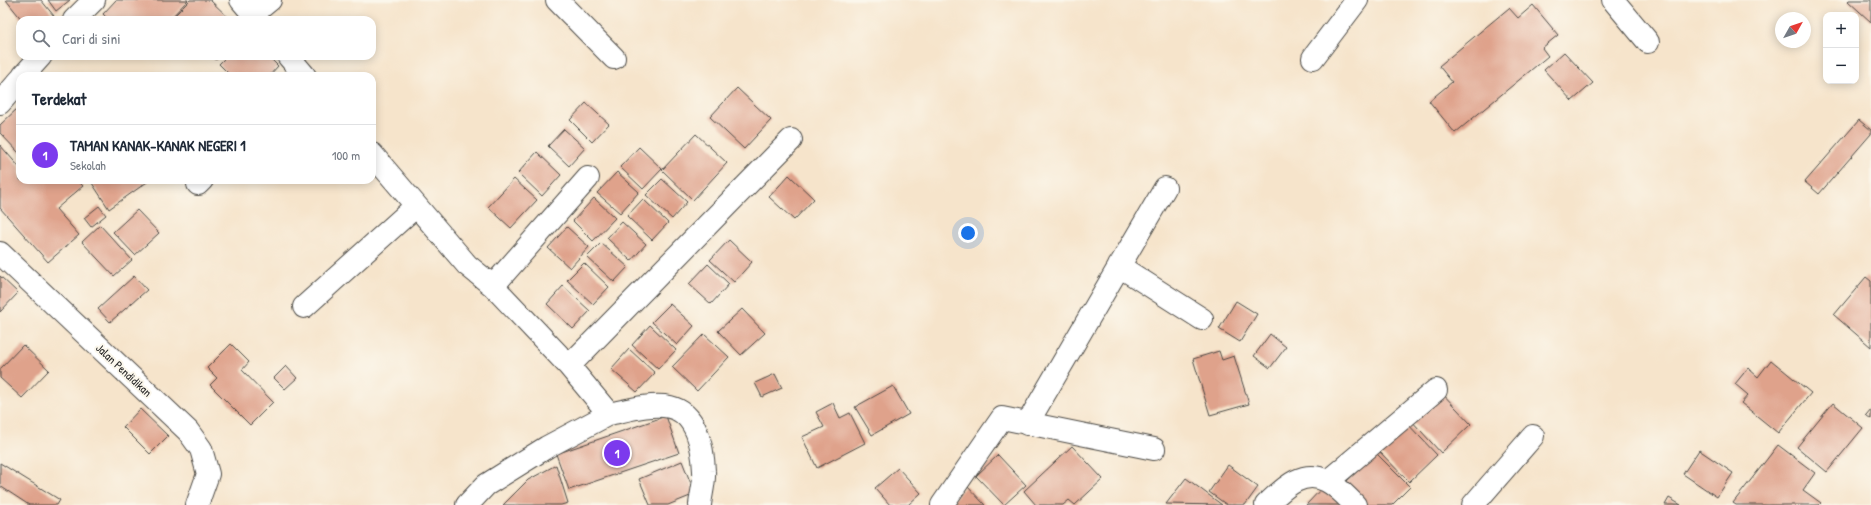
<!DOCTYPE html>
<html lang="id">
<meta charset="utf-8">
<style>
body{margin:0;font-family:"Patrick Hand",sans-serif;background:#f6f6f7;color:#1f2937}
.controls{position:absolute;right:12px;top:12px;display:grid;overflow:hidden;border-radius:8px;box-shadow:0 2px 10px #0003}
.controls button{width:36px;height:36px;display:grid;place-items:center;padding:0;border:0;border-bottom:1px solid #e0e1e3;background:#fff;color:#1f2937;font:20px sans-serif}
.compass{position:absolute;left:1775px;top:12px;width:36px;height:36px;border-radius:50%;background:#fff;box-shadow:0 2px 10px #0003;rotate:50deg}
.you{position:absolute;left:968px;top:233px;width:14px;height:14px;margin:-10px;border:3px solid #fff;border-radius:50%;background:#1a73e8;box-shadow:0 0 0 6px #1a73e833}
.badge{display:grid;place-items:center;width:26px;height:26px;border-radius:50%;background:#7c3aed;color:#fff;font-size:13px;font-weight:700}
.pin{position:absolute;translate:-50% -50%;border:2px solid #fff;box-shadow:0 1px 4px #0006}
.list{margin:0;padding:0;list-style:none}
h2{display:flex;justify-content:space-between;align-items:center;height:52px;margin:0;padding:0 16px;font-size:17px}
h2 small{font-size:13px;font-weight:400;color:#747a83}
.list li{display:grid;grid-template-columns:26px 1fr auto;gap:12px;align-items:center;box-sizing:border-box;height:60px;padding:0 16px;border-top:1px solid #e0e1e3}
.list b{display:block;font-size:15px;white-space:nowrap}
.list p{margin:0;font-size:13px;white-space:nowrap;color:#747a83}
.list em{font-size:13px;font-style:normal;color:#747a83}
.icon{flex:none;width:22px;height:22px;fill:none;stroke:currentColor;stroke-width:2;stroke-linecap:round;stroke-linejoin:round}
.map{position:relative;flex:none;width:1871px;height:505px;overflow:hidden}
.search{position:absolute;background:#fff;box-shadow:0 2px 10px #0003;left:16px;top:16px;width:360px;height:44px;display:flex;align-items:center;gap:10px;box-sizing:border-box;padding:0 14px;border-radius:12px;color:#747a83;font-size:15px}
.panel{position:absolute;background:#fff;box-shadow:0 2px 10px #0003;left:16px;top:72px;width:360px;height:112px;border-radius:12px}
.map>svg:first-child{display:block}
.building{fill:#dfa28b}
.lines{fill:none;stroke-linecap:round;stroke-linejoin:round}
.street-casing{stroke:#494743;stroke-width:24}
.street{stroke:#fff;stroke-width:22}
.labels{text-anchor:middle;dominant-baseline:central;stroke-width:4;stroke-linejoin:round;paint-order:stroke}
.street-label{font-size:12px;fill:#2b2b2b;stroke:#fbf7ec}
</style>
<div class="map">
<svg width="1871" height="505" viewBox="0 0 1871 505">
<rect width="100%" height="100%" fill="#fbf7ec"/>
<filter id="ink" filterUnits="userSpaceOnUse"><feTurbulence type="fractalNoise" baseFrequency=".025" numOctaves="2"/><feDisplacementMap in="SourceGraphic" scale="8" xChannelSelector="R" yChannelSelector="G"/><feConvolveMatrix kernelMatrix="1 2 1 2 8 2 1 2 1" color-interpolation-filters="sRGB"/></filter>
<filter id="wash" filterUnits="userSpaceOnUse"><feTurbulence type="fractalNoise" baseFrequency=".012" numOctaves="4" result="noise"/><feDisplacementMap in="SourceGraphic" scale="16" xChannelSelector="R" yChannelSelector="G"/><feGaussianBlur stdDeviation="0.9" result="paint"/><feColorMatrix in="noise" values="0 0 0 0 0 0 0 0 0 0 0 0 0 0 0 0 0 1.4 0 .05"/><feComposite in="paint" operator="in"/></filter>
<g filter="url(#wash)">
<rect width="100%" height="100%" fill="#f6e4cb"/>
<g id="blocks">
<path class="building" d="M6 0H41L54 16 49 20H22Z
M48 0H70L56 11Z
M116 0H188L169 20H109L103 14Z
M190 0H210L231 20H176L173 17Z
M1849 0H1871V22L1848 1Z
M1533 5 1558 35 1542 48 1548 56 1455 133 1429 101 1452 82 1439 66 1509 8 1518 18Z
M1564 52 1593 83 1572 101 1544 70Z
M213 56H220L216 60Z
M227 56H268L278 66 269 76H231L219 64Z
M737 88 771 120 744 149 710 117Z
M586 103 609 124 592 142 570 120Z
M20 106V154L0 133V125Z
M1859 120 1871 130V134L1819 194 1805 182Z
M564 129 585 148 569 166 548 146Z
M696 134 727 163 693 200 662 170Z
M0 145 20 168V180H31L33 183 36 180H77L83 186 56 209 79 235 48 262 0 208Z
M639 147 662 169 643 189 620 167Z
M537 152 561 175 542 196 518 173Z
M617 172 639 192 620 213 597 193Z
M789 175 814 199 794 220 769 197Z
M514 179 537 200 511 228 488 207Z
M662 179 687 202 672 219 646 195Z
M90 180H150L109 209Z
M594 198 615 218 593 241 573 221Z
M643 199 668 223 652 240 627 216Z
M99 206 106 215 91 227 84 218Z
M137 210 159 233 135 255 113 232Z
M622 222 646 244 631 261 607 238Z
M100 225 132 260 114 276 82 242Z
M567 227 589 247 570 268 548 248Z
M729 240 752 262 734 282 710 260Z
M601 243 628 267 614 282 587 257Z
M584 263 609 287 593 304 567 280Z
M708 264 729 284 711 304 689 284Z
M0 276 18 293 0 312Z
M134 276 147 290 110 322 98 309Z
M1866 277 1871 281V347L1834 315Z
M563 286 590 311 573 329 547 304Z
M1236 301 1257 314 1240 342 1219 329Z
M670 304 694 326 677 345 652 322Z
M742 309 765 333 741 355 718 331Z
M650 325 676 350 658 369 632 345Z
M704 334 729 357 697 391 672 367Z
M1270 334 1286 347 1270 368 1254 356Z
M231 344 249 362 242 370 273 402 250 425 210 385 217 378 207 368Z
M23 345 49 370 22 398 0 378V369Z
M629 349 655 373 637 392 611 369Z
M1219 351 1222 360 1234 356 1249 404 1210 415 1193 359Z
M1771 360 1811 393 1778 433 1741 403 1748 395 1735 384 1748 368 1758 377Z
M286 366 297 378 285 389 274 378Z
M775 374 782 388 762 397 755 383Z
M893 386 909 414 872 435 855 407Z
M1440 391 1471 424 1441 453 1410 419Z
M833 403 840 418 850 413 865 443 817 468 802 437 824 427 816 412Z
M1833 403 1863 428 1827 472 1797 447Z
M140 409 168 436 150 454 123 427Z
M1871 409V419L1866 415Z
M666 416 679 453 569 490 556 454Z
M1405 421 1437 455 1409 482 1376 448Z
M1778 445 1815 473 1803 490 1821 503 1819 505H1736L1733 503Z
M1072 446 1103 479 1075 505 1069 500 1063 505H1036L1024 491Z
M1699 450 1733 473 1717 497 1683 474Z
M1376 453 1410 487 1392 505H1367L1345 483Z
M998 455 1026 485 1004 505 976 476Z
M682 461 695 494 668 505H650L639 479Z
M0 463 60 500 57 505H29L0 486Z
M556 465 568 503 561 505H503L528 480Z
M1228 465 1258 487 1245 505H1227L1209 492Z
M898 468 921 493 908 505H890L875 488Z
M1186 478 1222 505 1166 504Z
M966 485 985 505H949Z
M1323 487 1341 505H1306Z
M1669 498 1681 505H1665Z"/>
</g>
</g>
<g filter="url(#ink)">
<use href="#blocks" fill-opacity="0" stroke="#494743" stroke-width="1"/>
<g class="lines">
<defs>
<path id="street" d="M241 0 258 20
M557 0 614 58
M1613 0 1648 42
M253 14 270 0
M74 20 94 0
M288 56 305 76
M1313 58 1357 0
M23 76 41 56
M0 103 20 80
M372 154 467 265 493 286 569 366 609 414 547 447 486 485 467 505
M198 184 202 180
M0 253 188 431 201 449 208 474 197 505
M1119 266 1202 319
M493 286 588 178
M304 307 416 206
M569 366 791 140
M609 414C628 410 651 403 670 407 697 413 703 448 704 471 705 482 701 494 700 505
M1027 424 1165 188
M1328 481 1436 390
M942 505 1002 418 1154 449
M1266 505C1283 489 1302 468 1327 481 1337 486 1347 497 1355 505
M1473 505 1533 436"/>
</defs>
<use href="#street" class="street-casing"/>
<use href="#street" class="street"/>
</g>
</g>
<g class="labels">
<g class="street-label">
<text transform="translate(124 370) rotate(43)">Jalan Pendidikan</text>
</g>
</g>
</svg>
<div class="controls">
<button>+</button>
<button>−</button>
</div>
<svg class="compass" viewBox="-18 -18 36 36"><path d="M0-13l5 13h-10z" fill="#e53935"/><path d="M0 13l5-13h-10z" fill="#747a83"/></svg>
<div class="you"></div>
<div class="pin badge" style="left:617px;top:453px">1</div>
<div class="search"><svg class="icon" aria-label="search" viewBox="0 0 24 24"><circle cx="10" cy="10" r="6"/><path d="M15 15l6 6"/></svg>Cari di sini</div>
<section class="panel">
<h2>Terdekat<small></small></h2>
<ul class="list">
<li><span class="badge">1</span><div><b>TAMAN KANAK-KANAK NEGERI 1</b><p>Sekolah</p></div><em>100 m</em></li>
</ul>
</section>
</div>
